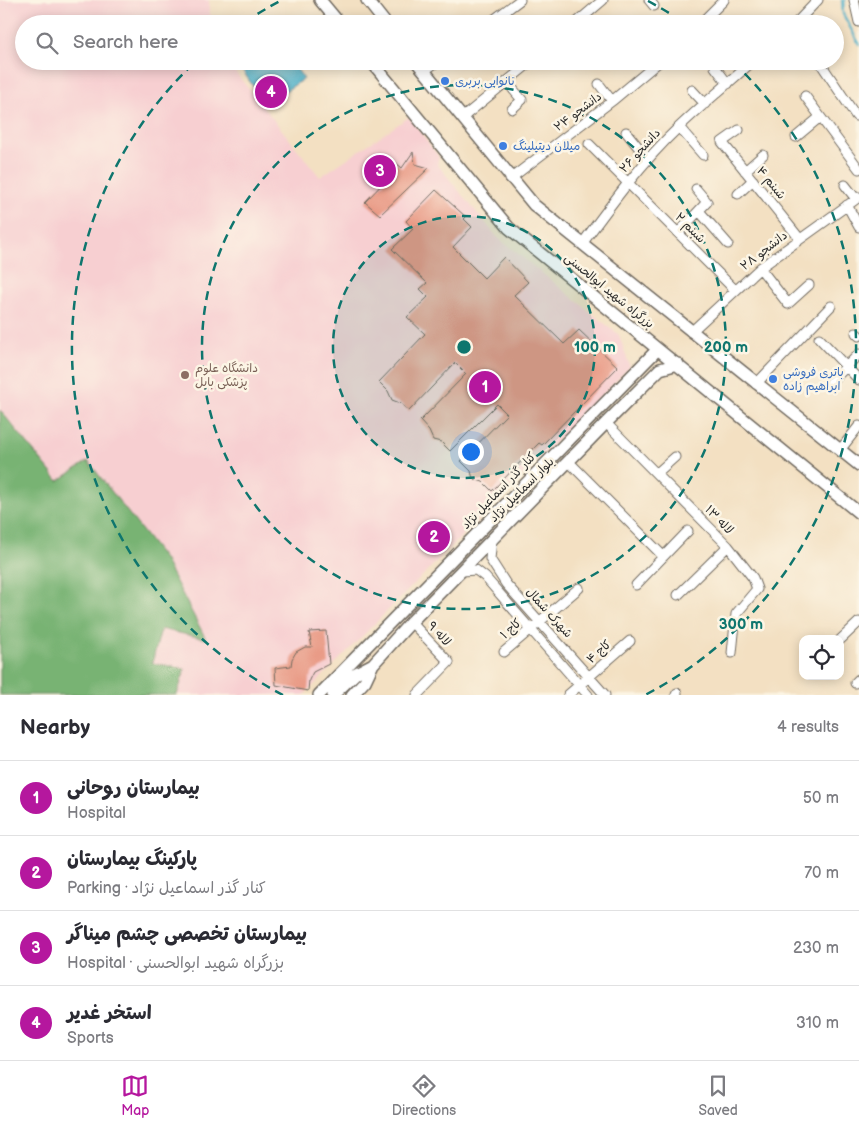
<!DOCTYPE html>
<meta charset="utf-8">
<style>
body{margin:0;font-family:"Balsamiq Sans","Playpen Sans Arabic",sans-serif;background:#f7f7f7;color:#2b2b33}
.controls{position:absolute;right:15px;bottom:15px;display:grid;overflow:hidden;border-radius:10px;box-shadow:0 2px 12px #0003}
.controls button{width:45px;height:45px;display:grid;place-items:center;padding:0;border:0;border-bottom:1px solid #e1e1e2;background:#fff;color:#2b2b33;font:25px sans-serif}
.you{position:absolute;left:470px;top:451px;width:18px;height:18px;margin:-12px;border:4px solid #fff;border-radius:50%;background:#1a73e8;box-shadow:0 0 0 8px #1a73e833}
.badge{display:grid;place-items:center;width:32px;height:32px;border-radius:50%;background:#b5179e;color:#fff;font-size:16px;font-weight:700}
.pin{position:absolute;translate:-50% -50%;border:2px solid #fff;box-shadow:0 1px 5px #0006}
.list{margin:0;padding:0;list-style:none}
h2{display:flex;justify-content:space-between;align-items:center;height:65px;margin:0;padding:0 20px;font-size:21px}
h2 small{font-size:16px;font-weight:400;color:#7c7c81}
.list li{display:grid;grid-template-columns:32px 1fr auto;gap:15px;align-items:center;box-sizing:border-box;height:75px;padding:0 20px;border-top:1px solid #e1e1e2}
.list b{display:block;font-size:19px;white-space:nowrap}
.list p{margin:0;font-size:16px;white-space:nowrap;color:#7c7c81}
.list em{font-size:16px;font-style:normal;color:#7c7c81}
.icon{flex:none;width:28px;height:28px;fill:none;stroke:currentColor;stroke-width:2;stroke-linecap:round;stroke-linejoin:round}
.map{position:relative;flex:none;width:859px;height:695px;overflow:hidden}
.search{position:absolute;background:#fff;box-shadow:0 2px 12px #0003;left:15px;right:15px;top:15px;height:55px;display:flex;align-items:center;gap:12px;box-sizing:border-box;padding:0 18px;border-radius:28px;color:#7c7c81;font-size:19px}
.sheet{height:365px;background:#fff}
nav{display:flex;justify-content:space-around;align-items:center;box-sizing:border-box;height:70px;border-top:1px solid #e1e1e2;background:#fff;font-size:14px;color:#7c7c81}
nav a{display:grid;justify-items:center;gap:2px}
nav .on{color:#b5179e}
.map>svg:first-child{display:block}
.built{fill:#f7cfd1}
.forest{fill:#78b373;stroke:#526f4f}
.water{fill:#48aec7;stroke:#3a6c79}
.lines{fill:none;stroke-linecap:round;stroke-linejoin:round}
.stream{stroke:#48aec7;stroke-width:2.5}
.building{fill:#e99b87}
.minor-casing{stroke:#716a60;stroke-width:11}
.major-casing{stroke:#716a60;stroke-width:14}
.minor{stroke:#fff;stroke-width:9}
.major{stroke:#fff;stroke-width:11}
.ring{fill:none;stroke:#0f766e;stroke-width:2.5;stroke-dasharray:9 6}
.shop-dot{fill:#3f7fe0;stroke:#fcf5e5;stroke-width:2}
.education-dot{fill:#8d6e63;stroke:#fcf5e5;stroke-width:2}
.labels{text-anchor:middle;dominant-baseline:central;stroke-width:5;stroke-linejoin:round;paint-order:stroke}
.shop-label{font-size:12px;fill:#366cbe;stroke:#fcf5e5;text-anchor:start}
.street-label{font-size:12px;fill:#2b2b2b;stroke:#fcf5e5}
.education-label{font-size:12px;fill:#785e54;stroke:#fcf5e5;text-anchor:start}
.centre{fill:#0f766e;stroke:#fcf5e5;stroke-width:2.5}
.ring-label{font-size:15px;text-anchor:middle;font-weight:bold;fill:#0f766e;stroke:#fcf5e5;stroke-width:5;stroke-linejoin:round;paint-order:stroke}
</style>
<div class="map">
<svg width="859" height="695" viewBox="0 0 859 695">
<rect width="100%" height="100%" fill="#fcf5e5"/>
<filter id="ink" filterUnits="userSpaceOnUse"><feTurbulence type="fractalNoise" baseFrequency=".02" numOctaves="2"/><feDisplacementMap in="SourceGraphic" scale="10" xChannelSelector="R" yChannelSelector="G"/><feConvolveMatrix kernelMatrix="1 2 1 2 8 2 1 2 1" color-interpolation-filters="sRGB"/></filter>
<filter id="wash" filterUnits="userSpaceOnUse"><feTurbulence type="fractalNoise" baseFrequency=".0096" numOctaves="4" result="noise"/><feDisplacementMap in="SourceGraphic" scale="20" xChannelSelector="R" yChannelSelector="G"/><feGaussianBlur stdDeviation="1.12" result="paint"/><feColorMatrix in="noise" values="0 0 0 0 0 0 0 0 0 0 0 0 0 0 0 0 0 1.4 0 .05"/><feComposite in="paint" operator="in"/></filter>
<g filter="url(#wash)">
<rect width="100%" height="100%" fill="#f3e0c2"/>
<path class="built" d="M0 0H209L210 14 217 24H24V61H226L320 177 409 117 439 157 437 164 497 237 619 335 630 367 304 695H0Z"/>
<path class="forest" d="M0 410 58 481 88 461 164 559 206 639 161 629 152 663 185 669 177 695H0Z"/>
<path class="water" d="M236 61H291L304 79 265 104Z"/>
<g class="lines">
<path class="stream" d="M842 0 843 14 859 44
M843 7 845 0"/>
</g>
<g id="blocks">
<path class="building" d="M413 152 415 164 429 168 380 215 365 202 391 175 387 171 395 162 402 168Z
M436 190 466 217 464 219 472 227 453 247 484 278 504 257 528 282 514 295 564 344 579 330 618 367 542 445 539 443 492 491 483 482 473 479 471 471 461 461 507 414 497 404 450 451 441 442 433 440 429 431 420 421 466 374 455 363 409 411 400 403 392 400 388 391 379 382 425 334 407 317 428 297 420 289 427 283 392 249 413 229 406 221Z
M326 631 329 664 313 672 309 680 308 691 276 685 275 668 291 666 292 659 296 652 305 647H312L309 632Z"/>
</g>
</g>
<g filter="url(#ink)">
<use href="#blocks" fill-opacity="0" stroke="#716a60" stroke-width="1"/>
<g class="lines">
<defs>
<path id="minor" d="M649 0 654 6
M854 0 859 22
M488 24 520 0
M575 24 603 0
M700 24 724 0
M795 24 818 0
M819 61 856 116
M715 67 728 84
M424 71 438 61
M507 82 522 100 512 109
M599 84 612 101
M692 90 705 104
M805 96 859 169
M462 118 532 61
M679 127 703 155
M739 130 722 142 800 239
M626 132 648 159
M796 137 820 117
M589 144 735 290
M745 171 763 155
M510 179 612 101 660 61
M845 185 856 199
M738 194 753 180
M847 205 859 227
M699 211 728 244
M678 233 707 202 696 189
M582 244C612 203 642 162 679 127 703 104 729 83 753 61
M760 268 788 304 809 285
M691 332 760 268 859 197
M856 333 859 336
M819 338 859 380
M756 384 831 306
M829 384 859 354
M606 423 728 546 753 578 757 589 736 614 732 653
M840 450 859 426
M569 462 663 556
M657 473 675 457
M492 540 490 559 506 584 605 695
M462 571 476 570 485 577 588 695
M636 585 688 531
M678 595 728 546
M411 622 449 662 417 695
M840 640 859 622
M504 652 579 588
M855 683 859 679
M568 695 630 641
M676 695 677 693"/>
<path id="major" d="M320 0 340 24
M367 0 386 24
M371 61 509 228 859 513
M416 61 534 205 859 465
M319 695 657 350
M333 695 356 673 373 664
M352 695 365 681 373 664 411 622 606 423 660 369 678 364"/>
</defs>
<use href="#minor" class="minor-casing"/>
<use href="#major" class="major-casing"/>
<use href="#minor" class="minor"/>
<use href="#major" class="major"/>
</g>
</g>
<circle cx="464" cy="347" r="131" fill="#0f766e" fill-opacity=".12"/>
<g class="ring">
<circle cx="464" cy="347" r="131"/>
<circle cx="464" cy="347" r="262"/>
<path d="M283 695A392 392 0 0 1 194 63M245 22A392 392 0 0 1 280 1M648 1A392 392 0 0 1 683 22M734 63A392 392 0 0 1 645 695"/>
</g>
<g class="shop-dot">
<circle cx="445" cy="81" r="5"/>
<circle cx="503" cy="146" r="5"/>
<circle cx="773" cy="379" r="5"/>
</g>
<circle class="education-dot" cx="185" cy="375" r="5"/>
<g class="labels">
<g class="shop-label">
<text x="455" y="81">نانوایی بربری</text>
<text x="513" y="146">میلان دیتیلینگ</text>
<text x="783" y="372">باتری فروشی<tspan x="783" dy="14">ابراهیم زاده</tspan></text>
</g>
<g class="street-label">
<text transform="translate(578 112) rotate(-37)">دانشجو ۲۴</text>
<text transform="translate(640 151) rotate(-48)">دانشجو ۲۶</text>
<text transform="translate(771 183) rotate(51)">شبنم ۴</text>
<text transform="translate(690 228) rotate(45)">شبنم ۲</text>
<text transform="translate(764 251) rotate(-38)">دانشجو ۲۸</text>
<text transform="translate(609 291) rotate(39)">بزرگراه شهید ابوالحسنی</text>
<text transform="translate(522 490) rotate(-45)">بلوار اسماعیل نژاد</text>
<text transform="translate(499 491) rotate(-46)">کنار گذر اسماعیل نژاد</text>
<text transform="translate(719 520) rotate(46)">لاله ۱۳</text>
<text transform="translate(549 613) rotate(48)">شهرک شمال</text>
<text transform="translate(511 629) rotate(-42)">کاج ۱</text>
<text transform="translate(439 634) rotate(47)">لاله ۹</text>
<text transform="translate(599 652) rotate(-42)">کاج ۴</text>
</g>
<g class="education-label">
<text x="195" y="368">دانشگاه علوم<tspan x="195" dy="14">پزشکی بابل</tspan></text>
</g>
</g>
<circle cx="464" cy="347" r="8" class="centre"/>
<g class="ring-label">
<text x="595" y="352">100 m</text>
<text x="726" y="352">200 m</text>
<text x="741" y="629">300 m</text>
</g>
</svg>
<div class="controls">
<button><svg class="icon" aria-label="locate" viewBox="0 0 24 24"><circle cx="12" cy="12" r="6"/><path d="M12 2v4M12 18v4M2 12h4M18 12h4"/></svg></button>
</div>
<div class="you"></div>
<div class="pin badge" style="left:485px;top:387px">1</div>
<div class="pin badge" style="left:434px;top:537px">2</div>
<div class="pin badge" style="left:380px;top:171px">3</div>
<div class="pin badge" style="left:271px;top:92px">4</div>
<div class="search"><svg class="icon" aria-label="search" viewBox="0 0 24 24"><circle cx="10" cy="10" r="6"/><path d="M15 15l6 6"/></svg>Search here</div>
</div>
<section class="sheet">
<h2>Nearby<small>4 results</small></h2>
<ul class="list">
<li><span class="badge">1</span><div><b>بیمارستان روحانی</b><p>Hospital</p></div><em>50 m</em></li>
<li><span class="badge">2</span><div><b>پارکینگ بیمارستان</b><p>Parking · کنار گذر اسماعیل نژاد</p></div><em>70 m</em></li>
<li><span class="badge">3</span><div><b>بیمارستان تخصصی چشم میناگر</b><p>Hospital · بزرگراه شهید ابوالحسنی</p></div><em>230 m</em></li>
<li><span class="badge">4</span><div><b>استخر غدیر</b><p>Sports</p></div><em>310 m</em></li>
</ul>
</section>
<nav>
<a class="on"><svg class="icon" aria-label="map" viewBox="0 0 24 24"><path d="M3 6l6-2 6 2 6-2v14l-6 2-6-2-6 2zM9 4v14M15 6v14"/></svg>Map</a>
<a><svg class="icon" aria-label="directions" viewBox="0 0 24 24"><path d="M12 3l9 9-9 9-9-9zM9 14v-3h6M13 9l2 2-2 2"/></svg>Directions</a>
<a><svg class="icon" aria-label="saved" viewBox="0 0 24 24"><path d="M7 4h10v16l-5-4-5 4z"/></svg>Saved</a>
</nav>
